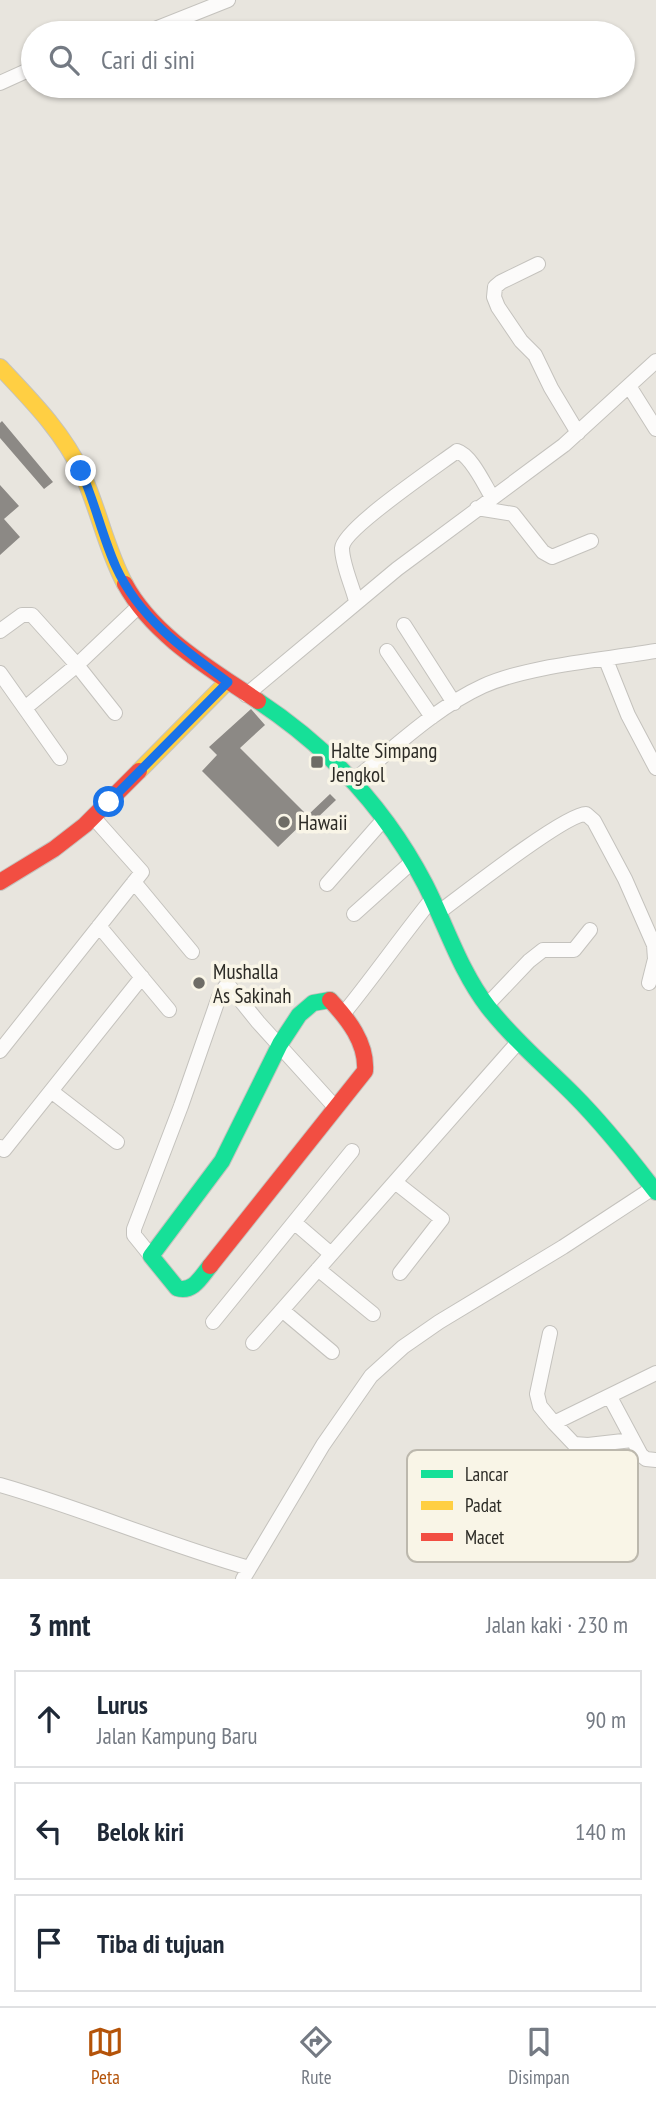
<!DOCTYPE html>
<html lang="id">
<meta charset="utf-8">
<style>
body{margin:0;font-family:"PT Sans Narrow",sans-serif;background:#f6f6f7;color:#1f2937}
.stop{position:absolute;width:21px;height:21px;margin:-16px;border:5px solid #1a73e8;border-radius:50%;background:#fff}
.stop.end{background:#1a73e8;border-color:#fff;box-shadow:0 2px 7px #0008}
.list{margin:0;padding:0;list-style:none}
h2{display:flex;justify-content:space-between;align-items:center;height:91px;margin:0;padding:0 28px;font-size:30px}
h2 small{font-size:23px;font-weight:400;color:#747a83}
.list li{display:grid;grid-template-columns:46px 1fr auto;gap:21px;align-items:center;box-sizing:border-box;height:98px;margin:0 14px 14px;padding:0 14px;border:2px solid #e0e1e3;border-radius:0px}
.list b{display:block;font-size:26px;white-space:nowrap}
.list p{margin:0;font-size:23px;white-space:nowrap;color:#747a83}
.list em{font-size:23px;font-style:normal;color:#747a83}
.icon{flex:none;width:38px;height:38px;fill:none;stroke:currentColor;stroke-width:2;stroke-linecap:round;stroke-linejoin:round}
.map{position:relative;flex:none;width:656px;height:1579px;overflow:hidden}
.search{position:absolute;background:#fff;box-shadow:0 2px 5px #0004;left:21px;right:21px;top:21px;height:77px;display:flex;align-items:center;gap:18px;box-sizing:border-box;padding:0 24px;border-radius:38px;color:#747a83;font-size:26px}
.sheet{height:427px;background:#fff}
nav{display:flex;justify-content:space-around;align-items:center;box-sizing:border-box;height:98px;border-top:2px solid #e0e1e3;background:#fff;font-size:19px;color:#747a83}
nav a{display:grid;justify-items:center;gap:4px}
nav .on{color:#b45309}
.map>svg:first-child{display:block}
.building{fill:#8c8985}
.lines{fill:none;stroke-linecap:round;stroke-linejoin:round}
.street-casing{stroke:#c4c2bd;stroke-width:16}
.fast-casing{stroke:#c4c2bd;stroke-width:18}
.slow-casing{stroke:#c4c2bd;stroke-width:18}
.jam-casing{stroke:#c4c2bd;stroke-width:18}
.street{stroke:#fcfbfa;stroke-width:14}
.fast{stroke:#16e098;stroke-width:16}
.slow{stroke:#ffcf43;stroke-width:16}
.jam{stroke:#f24e42;stroke-width:16}
.route{stroke:#1a73e8;stroke-width:9}
.poi-dot{fill:#6e6c66;stroke:#f9f5e7;stroke-width:2.5}
.labels{text-anchor:middle;dominant-baseline:central;stroke-width:7;stroke-linejoin:round;paint-order:stroke}
.poi-label{font-size:21px;fill:#2c2b26;stroke:#f9f5e7;text-anchor:start}
.key{fill:#f9f5e7;stroke:#bcb8ad;stroke-width:2}
.key-label{font-size:19px;fill:#2c2b26}
</style>
<div class="map">
<svg width="656" height="1579" viewBox="0 0 656 1579">
<rect width="100%" height="100%" fill="#e8e5de"/>
<path class="building" d="M2 421 53 482 44 489 0 438V423Z
M0 485 19 506 4 519 20 537 0 555Z
M251 709 265 725 240 748 309 817 278 847 202 771 217 755 209 747Z
M330 794 336 800 314 821 308 815Z"/>
<g class="lines">
<defs>
<path id="street" d="M145 33 228 0
M0 83 33 68
M538 264 501 282 495 287 494 297 498 307 521 341 535 355 551 388 578 433
M629 386 656 429
M477 508 513 514 543 552 552 557 591 541
M356 601C352 585 342 564 342 548 343 529 437 466 457 451 471 455 484 484 492 497
M404 625 454 703
M0 631 22 615H32L77 665 115 713
M387 651 432 717
M606 660 628 715 656 768
M0 673 60 758
M246 695 397 569 564 445 656 361
M25 708 77 665 139 606
M353 781C394 748 435 708 483 686 530 665 604 660 656 651
M134 882 192 952
M327 884 384 819
M438 913C462 895 565 814 586 814L594 821 625 879 654 945 655 959 649 983
M354 914 413 861
M99 926 169 1010
M487 1005 529 961 543 950H574L590 930
M344 1013C374 976 402 936 432 899
M0 1051 142 872 93 817
M51 1091 117 1142
M0 1147 4 1150 142 977
M395 1182 442 1219 400 1273
M295 1223 331 1254
M151 1256 134 1235V1229L181 1106 219 997 225 987 229 986 258 1022 335 1107
M318 1269 373 1314
M282 1310 332 1352
M213 1322 352 1151
M550 1333 537 1394 540 1406 554 1423 656 1373
M253 1343 519 1041
M610 1397 641 1455 646 1459 656 1460
M554 1423 574 1444 588 1445 632 1440
M0 1485C84 1509 165 1544 249 1568
M243 1579 323 1445 371 1376 403 1347 439 1322 563 1247 653 1188"/>
<path id="fast" d="M258 701C329 748 386 809 425 884 446 925 460 971 488 1007 513 1039 545 1066 573 1094 604 1125 630 1158 656 1192
M210 1266C201 1277 193 1293 177 1288L151 1256 222 1161 280 1044 299 1015 313 1003 330 1000"/>
<path id="slow" d="M0 367C31 400 63 432 82 473 99 510 106 549 125 584
M139 771 227 682"/>
<path id="jam" d="M125 584C153 636 211 669 258 701
M0 882 54 849 85 825 139 771
M210 1266 365 1071C367 1043 348 1019 330 1000"/>
</defs>
<use href="#street" class="street-casing"/>
<use href="#fast" class="fast-casing"/>
<use href="#slow" class="slow-casing"/>
<use href="#jam" class="jam-casing"/>
<use href="#street" class="street"/>
<use href="#fast" class="fast"/>
<use href="#slow" class="slow"/>
<use href="#jam" class="jam"/>
</g>
<g class="lines">
<path class="route" d="M81 471C95 502 102 536 116 567 139 618 184 650 228 682L109 802"/>
</g>
<g class="poi-dot">
<rect x="310" y="755" width="14" height="14" rx="3.5"/>
<circle cx="284" cy="822" r="7"/>
<circle cx="199" cy="983" r="7"/>
</g>
<g class="labels">
<g class="poi-label">
<text x="331" y="750">Halte Simpang<tspan x="331" dy="24">Jengkol</tspan></text>
<text x="298" y="822">Hawaii</text>
<text x="213" y="971">Mushalla<tspan x="213" dy="24">As Sakinah</tspan></text>
</g>
</g>
<rect x="407" y="1450" width="231" height="112" rx="10" class="key"/>
<rect x="421" y="1470" width="32" height="8" fill="#16e098"/>
<rect x="421" y="1501" width="32" height="9" fill="#ffcf43"/>
<rect x="421" y="1533" width="32" height="8" fill="#f24e42"/>
<g class="key-label">
<text x="465" y="1481">Lancar</text>
<text x="465" y="1512">Padat</text>
<text x="465" y="1544">Macet</text>
</g>
</svg>
<div class="stop" style="left:109px;top:802px"></div>
<div class="stop end" style="left:81px;top:471px"></div>
<div class="search"><svg class="icon" aria-label="search" viewBox="0 0 24 24"><circle cx="10" cy="10" r="6"/><path d="M15 15l6 6"/></svg>Cari di sini</div>
</div>
<section class="sheet">
<h2>3 mnt<small>Jalan kaki · 230 m</small></h2>
<ul class="list">
<li><svg class="icon" aria-label="ahead" viewBox="0 0 24 24"><path d="M12 20V5M6 11l6-6 6 6"/></svg><div><b>Lurus</b><p>Jalan Kampung Baru</p></div><em>90 m</em></li>
<li><svg class="icon" aria-label="left" viewBox="0 0 24 24"><path d="M17 20v-9H6M10 6l-5 5 5 5"/></svg><div><b>Belok kiri</b></div><em>140 m</em></li>
<li><svg class="icon" aria-label="arrive" viewBox="0 0 24 24"><path d="M6 21V4h12l-3 4 3 4H6"/></svg><div><b>Tiba di tujuan</b></div></li>
</ul>
</section>
<nav>
<a class="on"><svg class="icon" aria-label="map" viewBox="0 0 24 24"><path d="M3 6l6-2 6 2 6-2v14l-6 2-6-2-6 2zM9 4v14M15 6v14"/></svg>Peta</a>
<a><svg class="icon" aria-label="directions" viewBox="0 0 24 24"><path d="M12 3l9 9-9 9-9-9zM9 14v-3h6M13 9l2 2-2 2"/></svg>Rute</a>
<a><svg class="icon" aria-label="saved" viewBox="0 0 24 24"><path d="M7 4h10v16l-5-4-5 4z"/></svg>Disimpan</a>
</nav>
